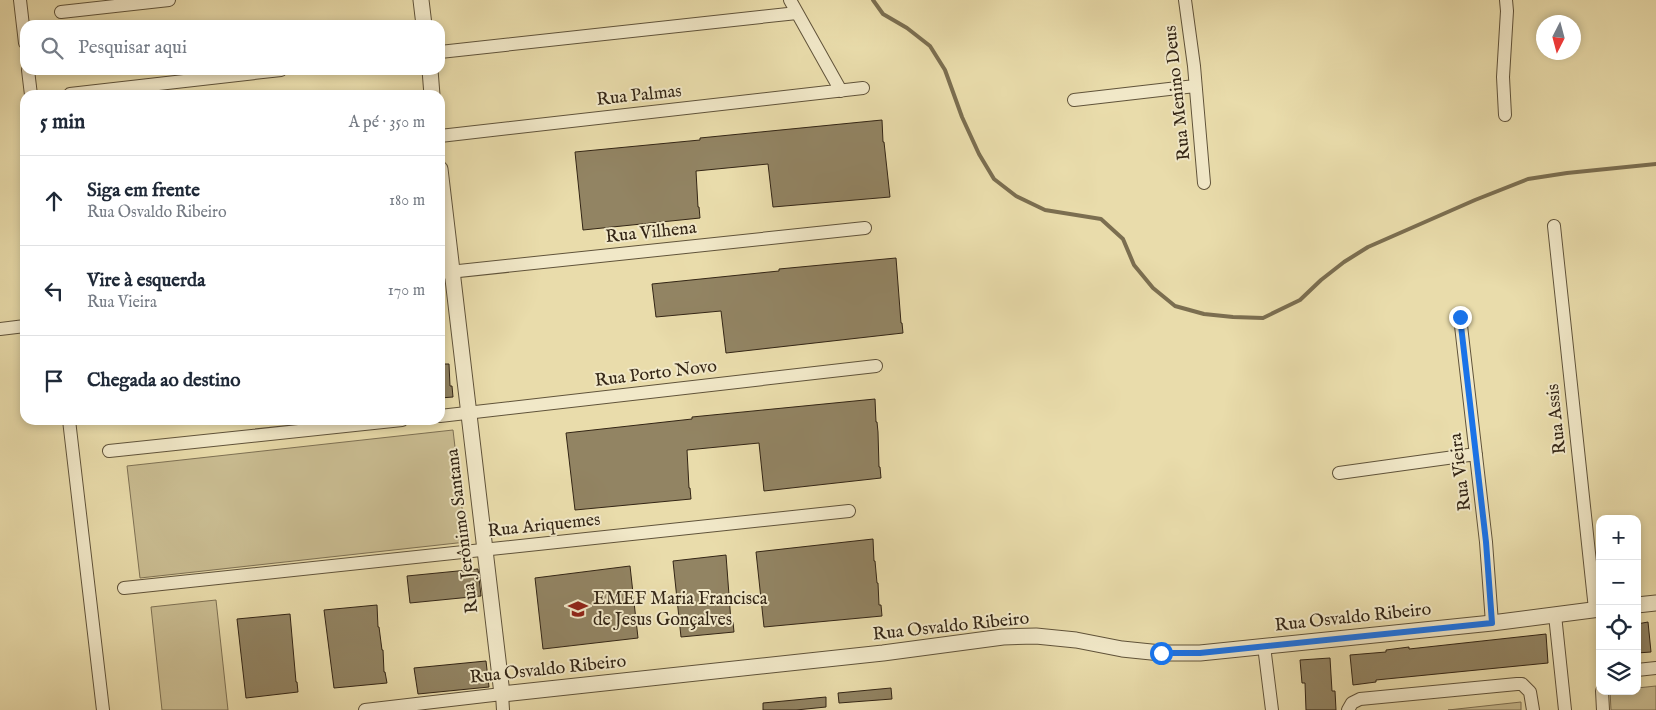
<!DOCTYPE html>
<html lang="pt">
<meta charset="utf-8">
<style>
body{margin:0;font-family:"IM FELL English",serif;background:#f2f2f3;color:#1f2937}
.controls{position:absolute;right:15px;bottom:15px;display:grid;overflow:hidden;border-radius:10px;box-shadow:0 2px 8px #0003}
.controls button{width:45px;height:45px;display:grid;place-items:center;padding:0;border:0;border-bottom:1px solid #e0e1e3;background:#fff;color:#1f2937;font:25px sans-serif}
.compass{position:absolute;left:1536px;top:15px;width:45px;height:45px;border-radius:50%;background:#fff;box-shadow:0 2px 8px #0003;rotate:186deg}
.stop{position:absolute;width:15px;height:15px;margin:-11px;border:4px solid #1a73e8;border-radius:50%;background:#fff}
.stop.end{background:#1a73e8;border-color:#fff;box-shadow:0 1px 5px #0008}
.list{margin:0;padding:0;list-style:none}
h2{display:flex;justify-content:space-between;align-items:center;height:65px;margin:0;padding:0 20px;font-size:21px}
h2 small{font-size:16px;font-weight:400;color:#747a83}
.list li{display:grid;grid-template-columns:32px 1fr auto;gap:15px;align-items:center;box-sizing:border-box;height:90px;padding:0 20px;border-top:1px solid #e0e1e3}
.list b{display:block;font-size:19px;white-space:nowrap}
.list p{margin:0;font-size:16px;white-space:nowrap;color:#747a83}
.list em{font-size:16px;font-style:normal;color:#747a83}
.icon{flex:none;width:28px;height:28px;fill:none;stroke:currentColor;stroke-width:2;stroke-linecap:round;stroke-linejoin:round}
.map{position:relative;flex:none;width:1656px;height:710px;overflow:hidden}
.search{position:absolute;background:#fff;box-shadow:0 2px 8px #0003;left:20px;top:20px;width:425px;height:55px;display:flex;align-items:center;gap:12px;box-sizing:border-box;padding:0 18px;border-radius:15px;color:#747a83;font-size:19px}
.panel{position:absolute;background:#fff;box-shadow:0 2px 8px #0003;left:20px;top:90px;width:425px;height:335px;border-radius:15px}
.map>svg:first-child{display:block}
.green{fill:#cabd92;stroke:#7e7154}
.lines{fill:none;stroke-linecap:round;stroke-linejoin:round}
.stream{stroke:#7b6e50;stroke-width:4}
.building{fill:#928463;stroke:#332515}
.minor-casing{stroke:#60533a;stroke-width:14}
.tertiary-casing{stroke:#60533a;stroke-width:17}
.minor{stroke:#f1e8c8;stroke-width:12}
.tertiary{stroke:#f1e8c8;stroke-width:15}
.route{stroke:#1a73e8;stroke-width:6}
.labels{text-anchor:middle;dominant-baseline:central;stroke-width:4;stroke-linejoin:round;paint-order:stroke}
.street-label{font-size:18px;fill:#332515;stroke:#f1e8c8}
.poi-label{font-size:18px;fill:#332515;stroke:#f1e8c8;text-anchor:start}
</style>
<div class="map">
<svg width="1656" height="710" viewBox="0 0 1656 710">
<rect width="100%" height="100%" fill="#e9dcab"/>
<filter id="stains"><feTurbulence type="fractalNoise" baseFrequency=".004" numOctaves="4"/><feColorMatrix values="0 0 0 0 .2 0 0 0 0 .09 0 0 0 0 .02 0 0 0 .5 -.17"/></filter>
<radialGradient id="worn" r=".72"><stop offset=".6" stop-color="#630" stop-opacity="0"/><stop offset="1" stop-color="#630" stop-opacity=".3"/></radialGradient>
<path class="green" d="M453 430 466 542 140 578 127 466Z
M216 600 228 710H162L151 607Z
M1656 686V710H1611L1610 691H1637V688Z
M1521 702V710H1448Z"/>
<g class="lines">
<path class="stream" d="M873 0 883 14 907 28 930 46 945 70 962 117 979 154 994 179 1016 196 1045 210 1101 219 1123 239 1134 265 1153 288 1175 306 1204 314 1233 317 1263 318 1300 300 1321 280 1344 262 1368 247 1475 200 1528 179 1567 173 1656 164"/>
</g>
<path class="building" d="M882 120 883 142H884L890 197 773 207 768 164 696 171 698 207H699L700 218 583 230 575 152 700 140V138Z
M896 258 901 323H902L903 333 726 353 721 311 656 317 652 284 779 271V269Z
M440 364H449L450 386H452L453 397 440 398Z
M875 399 876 422H877L878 432 879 467H880L881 478 764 491 759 443 687 450 689 488H690L691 499 575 510 566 433 692 419V417Z
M873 539 874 561H875L877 583H878L879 605H881L882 616 764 627 756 552Z
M726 555 731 622H733L734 632 681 637 673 561Z
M630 566 638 638 543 649 535 578Z
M478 569 481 596 410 603 407 576Z
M377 605 378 627H379L382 650H383L384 672H385L387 683 334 688 324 610Z
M290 614 296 682H297L298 692 246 698 237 619Z
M1648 622 1651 652 1637 653V624Z
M1546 634 1548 663 1376 680V682L1353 685 1350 655 1386 652V650L1409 647V649Z
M1330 658 1332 691H1335L1336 710H1306L1305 683H1302L1300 660Z
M486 661 489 687 418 694 414 668Z
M891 688 892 699 839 703 838 693Z
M826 697V707L796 710H763V703Z"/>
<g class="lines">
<defs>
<path id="minor" d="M20 0 25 43
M790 0 841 91
M1185 0 1194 66 1204 183
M61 12 169 0
M440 52 797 13
M28 70 31 95
M70 94 281 70
M1074 100 1195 86
M1505 115 1503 77 1507 11 1506 0
M440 136 863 88
M1554 226 1595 609
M440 273 865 228
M1460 317 1486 542 1492 623
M0 329 25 326
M440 416 876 366
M69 420 103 710
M109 451 402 420
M1339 473 1476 454
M124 588 849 511
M1555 615 1565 710
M1264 646 1272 710
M1637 670 1656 668
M1602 691 1603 710
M365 710 502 694 503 710
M1348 710 1352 703 1360 699 1517 684H1522L1530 692 1533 710"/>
<path id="tertiary" d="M421 0 424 25
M430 70 432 95
M440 169 502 694 883 653 1003 637 1036 636 1076 640 1122 649 1161 653H1200L1492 623 1600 609
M1637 605 1656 603"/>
</defs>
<use href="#minor" class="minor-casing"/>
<use href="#tertiary" class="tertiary-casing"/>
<use href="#minor" class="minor"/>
<use href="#tertiary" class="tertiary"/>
</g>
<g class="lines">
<path class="route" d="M1161 653H1200L1492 623 1486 542 1460 317"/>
</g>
<defs>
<symbol id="school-bare" viewBox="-9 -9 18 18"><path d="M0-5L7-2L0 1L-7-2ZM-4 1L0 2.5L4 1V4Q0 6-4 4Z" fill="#8f2418" stroke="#f1e8c8" stroke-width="2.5" paint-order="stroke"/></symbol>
</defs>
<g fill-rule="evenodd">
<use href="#school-bare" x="564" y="595" width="28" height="28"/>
</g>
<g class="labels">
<g class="street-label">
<text transform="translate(1178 93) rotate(-96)">Rua Menino Deus</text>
<text transform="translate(639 96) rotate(-6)">Rua Palmas</text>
<text transform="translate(651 233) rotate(-6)">Rua Vilhena</text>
<text transform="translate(656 374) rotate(-7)">Rua Porto Novo</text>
<text transform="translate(1557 419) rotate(-96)">Rua Assis</text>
<text transform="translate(1461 472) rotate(-97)">Rua Vieira</text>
<text transform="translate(544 526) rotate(-6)">Rua Ariquemes</text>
<text transform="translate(463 531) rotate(-97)">Rua Jerônimo Santana</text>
<text transform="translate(1353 618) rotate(-6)">Rua Osvaldo Ribeiro</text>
<text transform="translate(951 627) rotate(-6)">Rua Osvaldo Ribeiro</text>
<text transform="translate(548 670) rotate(-6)">Rua Osvaldo Ribeiro</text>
</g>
<g class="poi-label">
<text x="593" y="599">EMEF Maria Francisca<tspan x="593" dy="21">de Jesus Gonçalves</tspan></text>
</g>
</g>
<rect width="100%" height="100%" filter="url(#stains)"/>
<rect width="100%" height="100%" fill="url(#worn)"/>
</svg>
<div class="controls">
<button>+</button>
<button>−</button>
<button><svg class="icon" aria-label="locate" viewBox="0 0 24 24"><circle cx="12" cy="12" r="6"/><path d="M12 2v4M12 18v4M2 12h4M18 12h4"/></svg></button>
<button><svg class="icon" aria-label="layers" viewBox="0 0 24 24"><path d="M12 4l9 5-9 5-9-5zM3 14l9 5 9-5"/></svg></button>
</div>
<svg class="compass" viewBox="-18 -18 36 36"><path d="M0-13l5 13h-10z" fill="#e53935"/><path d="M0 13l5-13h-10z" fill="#747a83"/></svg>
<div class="stop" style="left:1161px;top:653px"></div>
<div class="stop end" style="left:1460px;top:317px"></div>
<div class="search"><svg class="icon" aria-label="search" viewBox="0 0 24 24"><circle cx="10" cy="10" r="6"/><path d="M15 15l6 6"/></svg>Pesquisar aqui</div>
<section class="panel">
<h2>5 min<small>A pé · 350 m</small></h2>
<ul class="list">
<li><svg class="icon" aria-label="ahead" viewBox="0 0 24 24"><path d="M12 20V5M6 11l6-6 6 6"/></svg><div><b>Siga em frente</b><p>Rua Osvaldo Ribeiro</p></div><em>180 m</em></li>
<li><svg class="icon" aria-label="left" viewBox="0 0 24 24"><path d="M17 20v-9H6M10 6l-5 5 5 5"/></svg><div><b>Vire à esquerda</b><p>Rua Vieira</p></div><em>170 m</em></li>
<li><svg class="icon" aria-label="arrive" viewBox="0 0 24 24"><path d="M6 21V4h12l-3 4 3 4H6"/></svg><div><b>Chegada ao destino</b></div></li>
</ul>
</section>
</div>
